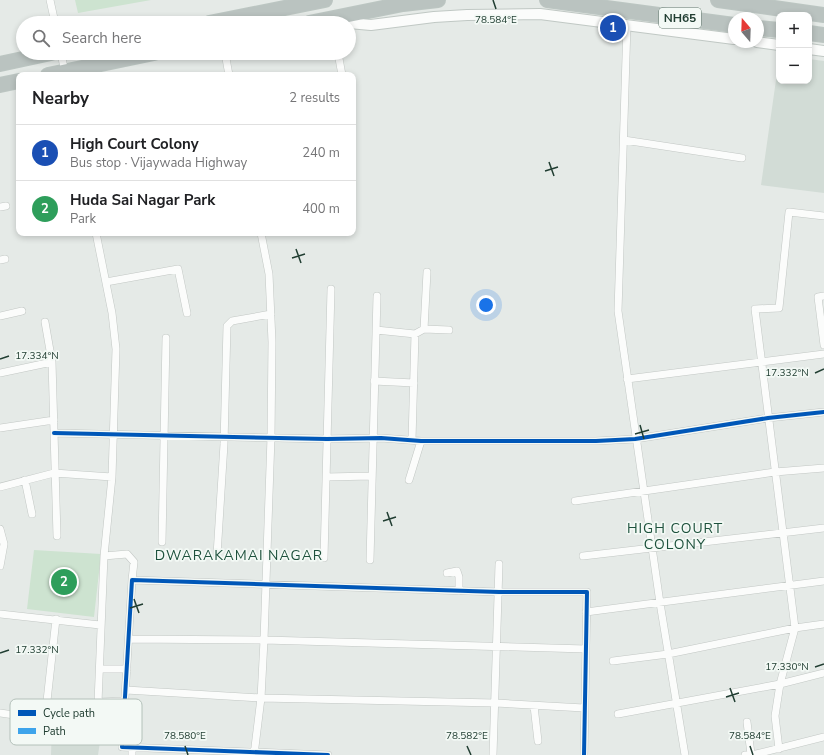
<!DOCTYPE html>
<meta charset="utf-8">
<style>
body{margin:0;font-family:"Nunito Sans",sans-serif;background:#f2f2f2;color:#202124}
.controls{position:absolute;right:12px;top:12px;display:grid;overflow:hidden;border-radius:8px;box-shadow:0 2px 6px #0003}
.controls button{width:36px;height:36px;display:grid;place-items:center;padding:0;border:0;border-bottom:1px solid #e0e0e0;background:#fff;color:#202124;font:20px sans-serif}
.compass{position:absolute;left:728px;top:12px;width:36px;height:36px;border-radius:50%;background:#fff;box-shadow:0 2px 6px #0003;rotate:341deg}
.you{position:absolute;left:486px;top:305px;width:14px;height:14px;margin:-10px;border:3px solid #fff;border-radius:50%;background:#1a73e8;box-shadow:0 0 0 6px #1a73e833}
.badge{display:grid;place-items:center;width:26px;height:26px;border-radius:50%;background:#ea580c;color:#fff;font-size:13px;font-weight:700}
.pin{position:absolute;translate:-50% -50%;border:2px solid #fff;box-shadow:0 1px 4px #0006}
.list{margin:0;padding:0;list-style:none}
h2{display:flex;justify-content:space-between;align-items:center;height:52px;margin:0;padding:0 16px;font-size:17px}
h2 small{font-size:13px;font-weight:400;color:#757577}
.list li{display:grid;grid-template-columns:26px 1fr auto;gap:12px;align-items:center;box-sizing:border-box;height:56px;padding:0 16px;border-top:1px solid #e0e0e0}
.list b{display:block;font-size:15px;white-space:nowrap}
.list p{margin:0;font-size:13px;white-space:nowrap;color:#757577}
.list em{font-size:13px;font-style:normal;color:#757577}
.icon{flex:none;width:22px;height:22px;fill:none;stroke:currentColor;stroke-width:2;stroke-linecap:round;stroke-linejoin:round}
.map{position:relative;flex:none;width:824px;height:755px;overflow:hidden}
.search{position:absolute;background:#fff;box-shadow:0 2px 6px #0003;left:16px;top:16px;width:340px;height:44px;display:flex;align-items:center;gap:10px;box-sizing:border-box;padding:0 14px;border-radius:22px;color:#757577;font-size:15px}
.panel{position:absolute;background:#fff;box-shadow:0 2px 6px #0003;left:16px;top:72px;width:340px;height:164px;border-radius:8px}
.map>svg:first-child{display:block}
.built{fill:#d2dcd6}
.green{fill:#cde3d0}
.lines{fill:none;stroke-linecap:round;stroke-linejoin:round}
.street-casing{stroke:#c2c7c4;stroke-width:8}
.secondary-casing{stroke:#c0c8c4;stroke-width:12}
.highway-casing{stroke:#bcc6c2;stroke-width:16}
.street{stroke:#fbfcfb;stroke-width:7}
.secondary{stroke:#fbfcfb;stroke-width:10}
.highway{stroke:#bac3c0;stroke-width:14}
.quiet{stroke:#3ea4eb;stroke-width:3;stroke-dasharray:6 3;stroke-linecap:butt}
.cycleway-casing{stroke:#f3f9f5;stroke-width:6}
.cycleway{stroke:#0057b8;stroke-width:4}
.ticks{fill:none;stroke:#213e32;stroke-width:1.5}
.labels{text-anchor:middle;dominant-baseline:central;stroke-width:3.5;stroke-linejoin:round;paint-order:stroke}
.shield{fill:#f3f9f5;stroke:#60766c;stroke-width:1}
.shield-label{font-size:12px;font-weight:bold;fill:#213e32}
.neighbourhood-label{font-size:14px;letter-spacing:1px;fill:#1d513c;stroke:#f3f9f5}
.key{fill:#f3f9f5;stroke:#b4c1ba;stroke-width:1}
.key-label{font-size:11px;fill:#213e32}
.ticks-label{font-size:10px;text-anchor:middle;fill:#213e32;stroke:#f3f9f5;stroke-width:3.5;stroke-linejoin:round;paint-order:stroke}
</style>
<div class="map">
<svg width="824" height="755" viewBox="0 0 824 755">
<rect width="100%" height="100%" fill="#e5eae7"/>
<path class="built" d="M779 59V81H809V59L824 61V193L761 185Z
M52 724 102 728 98 755H51Z"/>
<path class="green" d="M75 0H151L78 13Z
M34 550 101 554 94 617 27 609Z"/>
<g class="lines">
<defs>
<path id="street" d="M50 0 55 23
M627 25 618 311 660 603 685 755
M61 53 65 73
M225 53 229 75
M338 53 342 75
M624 140 742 158
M0 207 6 206
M0 260 5 259
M106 282 178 269 187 313
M824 296 818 297 824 345
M0 316 22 311
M45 322 52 362 57 536
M424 329 449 330
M376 330 415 334 412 440
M415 334 424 329 427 272
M0 373 52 362
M627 379 824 354
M374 381 414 383
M0 428 54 420
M54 433 327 439 381 438 421 441H596L635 439 768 418 824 412
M326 477 372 476
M25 480 32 514
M409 480 421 441
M0 487 54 473 112 477
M575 501 775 472 824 468
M0 529 4 544 0 566
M162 542 166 338
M217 555 224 444 227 326 232 321 271 314
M104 556 127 554 134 562 132 580
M583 556 824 528
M324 558 331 289
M370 560 377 296
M447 573 457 571 459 577V591
M586 612 824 581
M0 614 100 625
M129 639 264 640 586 649
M613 661 668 654 795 628 824 624
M100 669H127
M126 690 261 698 495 703 584 708
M98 702 125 701
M534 706 538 741
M0 713 97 727 104 556 112 477 116 349 112 313 96 233
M618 714 780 684 824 673
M45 719 56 619
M132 747V755
M779 749 775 716 780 684 795 628 755 309 779 308 789 212 824 216
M254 755 261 698 264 640 271 437 272 342 269 274 261 233
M328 755 122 747 132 580 499 592H587L584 755
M493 755 499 564
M745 755 751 754 747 722
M752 755 824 737"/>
<path id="secondary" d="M349 23 371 25 434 17 467 15 540 14 734 39
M757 42 779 45
M809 49 824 51"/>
<path id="highway" d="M547 0 734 25
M718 0 824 15
M209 23 325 0
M309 23 403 4 438 0
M758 28 779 30
M809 33 824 35
M0 64 51 53
M48 75 154 53
M0 85 19 81"/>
</defs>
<use href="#street" class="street-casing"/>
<use href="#secondary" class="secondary-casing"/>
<use href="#highway" class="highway-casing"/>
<use href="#street" class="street"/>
<use href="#secondary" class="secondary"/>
<use href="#highway" class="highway"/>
<path class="quiet" d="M98 702 125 701"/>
<defs>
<path id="cycleway" d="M54 433 327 439 381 438 421 441H596L635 439 768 418 824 412
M328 755 122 747 132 580 499 592H587L584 755"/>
</defs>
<use href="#cycleway" class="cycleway-casing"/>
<use href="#cycleway" class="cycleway"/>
</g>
<path class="ticks" d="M493 0 496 9M549 162 554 176M545 171 558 167M296 249 301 263M292 258 305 254M0 359 9 356M815 373 824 369M640 425 644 439M635 434 649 430M387 512 392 526M383 521 396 517M134 599 139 613M130 608 143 604M0 653 9 650M815 667 824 664M730 688 735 702M726 697 739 693M185 746 188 755M467 746 471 755M750 746 753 755"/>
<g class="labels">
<rect class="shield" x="659" y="8" width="42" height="20" rx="3"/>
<g class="shield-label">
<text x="680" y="18">NH65</text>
</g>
<g class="neighbourhood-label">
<text x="675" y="528">HIGH COURT<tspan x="675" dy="16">COLONY</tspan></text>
<text x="239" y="555">DWARAKAMAI NAGAR</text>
</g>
</g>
<rect x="10" y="699" width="132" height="46" rx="6" class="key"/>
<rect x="18" y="710" width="18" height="6" fill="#0057b8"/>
<rect x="18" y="728" width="18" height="6" fill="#3ea4eb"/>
<g class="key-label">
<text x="43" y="717">Cycle path</text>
<text x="43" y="735">Path</text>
</g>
<g class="ticks-label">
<text x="496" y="23">78.584°E</text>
<text x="37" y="359">17.334°N</text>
<text x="787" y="376">17.332°N</text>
<text x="37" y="653">17.332°N</text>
<text x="787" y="670">17.330°N</text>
<text x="185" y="739">78.580°E</text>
<text x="467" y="739">78.582°E</text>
<text x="750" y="739">78.584°E</text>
</g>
</svg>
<div class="controls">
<button>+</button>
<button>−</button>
</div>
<svg class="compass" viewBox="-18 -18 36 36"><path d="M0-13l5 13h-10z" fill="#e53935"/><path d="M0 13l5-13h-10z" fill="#757577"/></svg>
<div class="you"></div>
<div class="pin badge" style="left:613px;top:28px;background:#1a4fb4">1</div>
<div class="pin badge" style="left:64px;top:582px;background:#2e9e5b">2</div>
<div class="search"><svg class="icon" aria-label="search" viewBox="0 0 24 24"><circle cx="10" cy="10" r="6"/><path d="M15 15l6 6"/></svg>Search here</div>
<section class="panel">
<h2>Nearby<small>2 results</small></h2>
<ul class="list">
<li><span class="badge" style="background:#1a4fb4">1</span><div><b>High Court Colony</b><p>Bus stop · Vijaywada Highway</p></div><em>240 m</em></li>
<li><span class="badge" style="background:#2e9e5b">2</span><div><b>Huda Sai Nagar Park</b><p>Park</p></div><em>400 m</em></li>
</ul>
</section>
</div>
